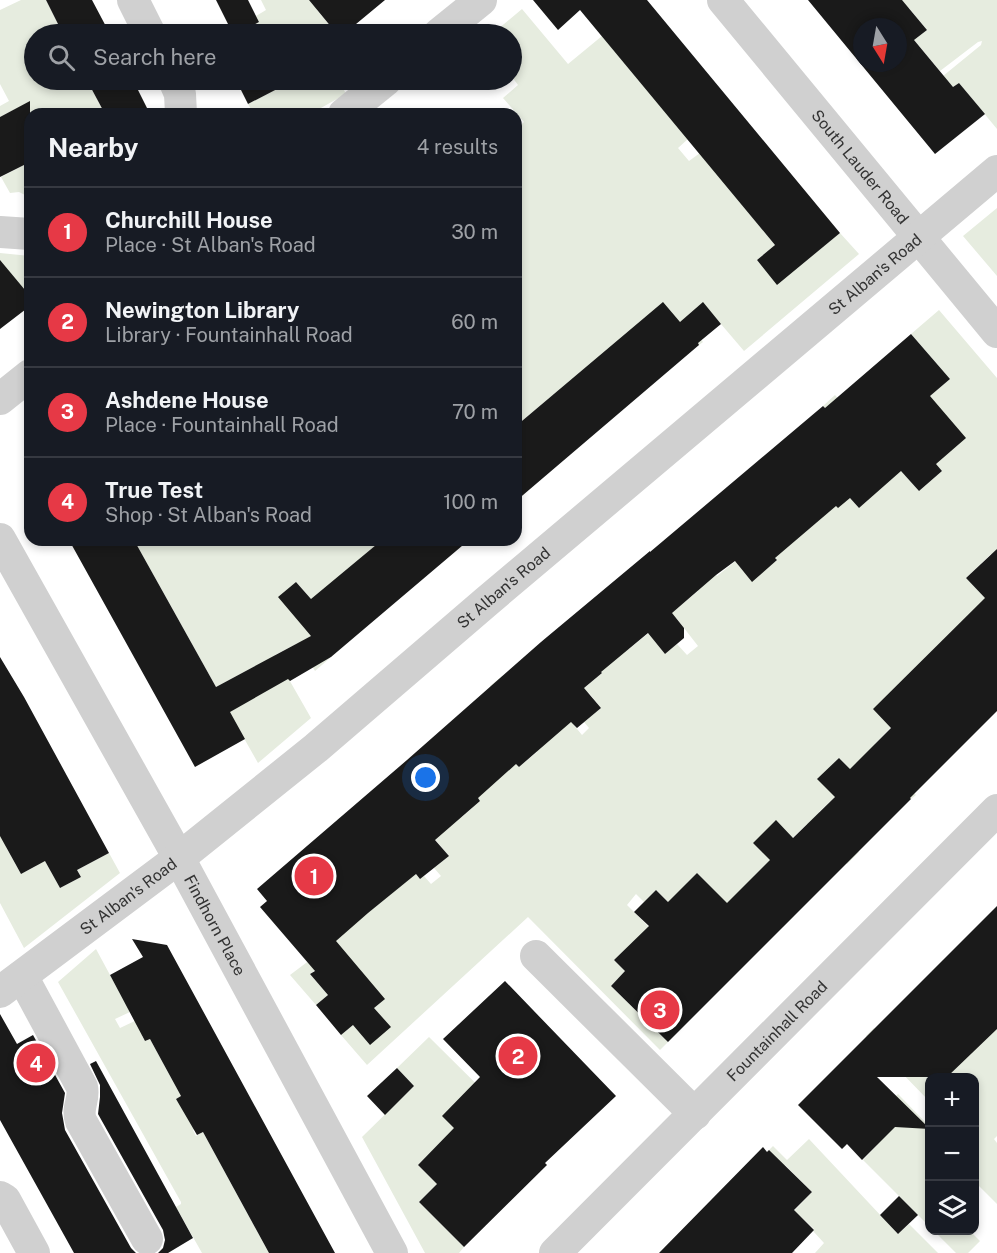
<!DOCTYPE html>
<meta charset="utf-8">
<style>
body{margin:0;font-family:"Public Sans",sans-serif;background:#242831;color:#f1f3f6}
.controls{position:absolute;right:18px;bottom:18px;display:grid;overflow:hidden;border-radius:12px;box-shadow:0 3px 9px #0003}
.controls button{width:54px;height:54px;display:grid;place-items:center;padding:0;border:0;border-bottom:2px solid #363941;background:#171b24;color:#f1f3f6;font:30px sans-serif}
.compass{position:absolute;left:853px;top:18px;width:54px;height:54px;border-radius:50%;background:#171b24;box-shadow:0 3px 9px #0003;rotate:169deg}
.you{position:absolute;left:426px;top:778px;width:21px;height:21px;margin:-15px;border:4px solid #fff;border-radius:50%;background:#1a73e8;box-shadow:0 0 0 9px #1a73e833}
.badge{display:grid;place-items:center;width:39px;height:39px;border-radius:50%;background:#e63946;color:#fff;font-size:20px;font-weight:700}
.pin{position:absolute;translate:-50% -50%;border:3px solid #fff;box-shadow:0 2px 6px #0006}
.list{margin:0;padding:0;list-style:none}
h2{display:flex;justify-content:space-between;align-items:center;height:78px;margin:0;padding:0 24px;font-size:26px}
h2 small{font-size:20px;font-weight:400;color:#9ea1a6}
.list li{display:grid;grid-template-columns:39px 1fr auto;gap:18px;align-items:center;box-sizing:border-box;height:90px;padding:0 24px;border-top:2px solid #363941}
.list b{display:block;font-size:22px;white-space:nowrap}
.list p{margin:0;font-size:20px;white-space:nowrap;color:#9ea1a6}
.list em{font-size:20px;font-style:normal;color:#9ea1a6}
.icon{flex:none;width:33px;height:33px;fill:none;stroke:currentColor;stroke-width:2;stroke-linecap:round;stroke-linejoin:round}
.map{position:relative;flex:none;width:997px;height:1253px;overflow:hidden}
.search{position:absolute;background:#171b24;box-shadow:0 3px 9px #0003;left:24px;top:24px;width:498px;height:66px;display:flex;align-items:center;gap:15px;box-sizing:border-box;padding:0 21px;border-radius:33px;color:#9ea1a6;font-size:22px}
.panel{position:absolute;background:#171b24;box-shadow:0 3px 9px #0003;left:24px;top:108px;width:498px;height:438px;border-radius:18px}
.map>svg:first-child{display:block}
.green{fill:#e6ecdf}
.building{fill:#1a1a1a;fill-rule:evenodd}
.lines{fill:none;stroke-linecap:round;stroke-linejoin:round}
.minor{stroke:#d0d0d0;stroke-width:32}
.labels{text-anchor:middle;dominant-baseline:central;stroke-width:6;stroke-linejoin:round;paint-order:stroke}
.street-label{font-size:16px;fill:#333;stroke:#fff}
</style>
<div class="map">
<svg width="997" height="1253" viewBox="0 0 997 1253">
<rect width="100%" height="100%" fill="#fff"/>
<path class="green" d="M21 0H46L63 34H34V80H91L93 84 90 86 105 114H31L26 104 0 117V106L9 101 0 84V10Z
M261 0H329L317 10 337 34H252L248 28 259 22 256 16 266 10Z
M881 0H997V129L959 83 953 87 943 76 981 45 982 41 978 42 940 71 914 40 927 30 909 8Z
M522 9 568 64 602 36 688 139 678 148 689 161 700 153 775 245 757 260 777 284 840 233 859 254 744 351 703 303 684 319 703 342 699 345 663 303 516 426V129L524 122 503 98 518 85 512 77V34H492Z
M292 80H339L346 94 310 114H254L248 104 292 81Z
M30 162V168L25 171 30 181V194L27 196 19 192 10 193 1 177Z
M997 208V276L963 236Z
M0 253 30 256V296L0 281Z
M939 310 997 378V560L991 554 966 578 997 610 894 724 875 744 919 789 914 793 916 795 911 799 872 760 849 774V768L839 758 828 769 837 795 819 812 859 852 847 864 807 824 789 841 753 843 762 852H769L774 857 754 876 794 916 783 927 725 906 720 897 697 873 687 883 698 932 656 890 644 902 636 894 627 905 677 955 625 950 614 960 625 971 611 986 668 1042 660 1050 528 917 367 1065 341 1035 353 1025 390 1027 331 957 310 974 328 995 316 1005 290 975 343 935 319 906 394 886 337 820 342 816 381 862 395 850 420 879 424 876 431 884 441 876 434 868 449 856 424 826 462 817 480 801 471 790 509 756 519 767 537 752 534 736 490 686 502 676 543 724 564 713 582 735 589 728 584 722 601 708 589 693 582 690 602 673 597 667 622 640 629 649 650 632 653 639 665 654 677 644 687 655 698 646 677 619 669 615 698 591 660 545 694 550 717 576 737 560 739 566 752 581 777 560 764 545 806 531 817 522 802 505 850 498 859 508 868 500 863 452 823 406 835 395 919 491 942 471 899 422 950 379 911 334Z
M134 540H382L312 600 296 582 279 597 330 658 315 671 298 643 275 655 311 718 258 763 220 696 268 690 255 666 216 687Z
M0 828 7 849 21 874 36 866 38 860 43 857 60 888 81 877 77 870 109 853 120 873 24 948 0 903Z
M96 949 130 1012 115 1019 120 1028 139 1019 146 1032 142 1036 145 1041 150 1039 181 1096 176 1099 198 1127 193 1130 196 1136 203 1132 269 1253H202L176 1207 181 1204V1202L58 982Z
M943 960 987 1003 997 996V1136L994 1139 997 1143V1204L975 1182 974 1078 947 1077 955 1069 977 1016 932 971Z
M874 1028 919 1074 932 1071V1077L930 1078 929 1101 866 1036Z
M429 1037 549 1156 440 1143 418 1165 432 1179 439 1182 419 1202 464 1247 459 1253H425L362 1137 414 1086 397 1068Z
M898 1094 929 1126V1226L863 1160 877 1145 862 1130Z
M809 1139 898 1234 909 1224 938 1253H815L824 1243 813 1231 814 1229 801 1217 792 1213 812 1192 785 1165 783 1167 767 1152 773 1146 787 1160Z
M934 1231H970L980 1241 968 1253H956Z"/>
<path class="building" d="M46 0H92L110 34H63Z
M216 0H248L259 22 248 28 252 34H233Z
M309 0H385L344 34H337Z
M533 0H647L840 233 777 285 757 260 775 245 580 10 558 30Z
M808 0H902L927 30 914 40 953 87 959 83 985 114 935 154ZM862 27H898V63H862Z
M91 80H133L150 114H105L90 86 93 84Z
M236 80H274L279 88 248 104Z
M30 101V162L0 177V117Z
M0 260 30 296V306L0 329Z
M663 302 680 322 703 302 721 324 698 343 699 345 516 501V426Z
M911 334 950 379 930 396 966 438 936 464 942 471 919 491 901 471 859 508 850 498 838 508 836 506 775 558 777 560 752 582 735 561 716 575 672 613 684 628V638L665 654 648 633 601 672 602 673 584 688 601 708 577 728 571 722 519 767 516 764 478 798 480 801 435 840 449 856 420 879 416 874 368 913 336 941 385 999 374 1008 391 1027 370 1045 353 1025 341 1035 316 1005 328 995 310 974 315 971 260 907 267 901 257 889 407 760 541 642 650 551V552L823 406 825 408Z
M69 540H134L216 687 311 636 278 597 296 582 311 599 382 540H469L331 657 290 681 288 679 230 712 245 739 195 767Z
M997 549V711L910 798 911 799 668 1042 611 986 625 971 614 960 649 926 634 912 656 890 668 902 697 873 727 903 770 860 753 843 776 820 793 838 835 797 817 779 839 758 850 769 891 728 873 709 985 598 966 578Z
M0 657 24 697 109 853 77 870 81 877 60 888 45 861 21 874 0 836Z
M997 906V1029L947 1077H877L930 1129 895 1127 862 1160 847 1144 842 1149 798 1105Z
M132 939 167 945 335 1253H269L203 1132 197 1135 176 1099 181 1096 163 1063 150 1039 145 1041 110 975 143 957Z
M505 981 616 1096 545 1163 547 1165 464 1247 419 1202 437 1184 418 1165 454 1128 442 1116 480 1077 443 1039Z
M0 1014 17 1044 33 1035 65 1093 62 1113 65 1130 131 1248 136 1253H74L0 1120Z
M96 1061 193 1238 168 1253H158L163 1248 165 1240 163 1230 98 1114 100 1097V1085L90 1064Z
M397 1068 414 1086 385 1115 367 1096Z
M763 1147 767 1152 769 1150 812 1192 794 1210 814 1230 792 1253H659Z
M899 1196 918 1215 898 1234 880 1215Z"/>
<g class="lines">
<g class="minor">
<path d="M133 0 150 34"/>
<path id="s1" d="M723 0 997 332"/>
<path d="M439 34 481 0"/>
<path d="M174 80 180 94 181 114"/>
<path d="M344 114 386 80"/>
<path d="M0 232 30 234"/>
<path d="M0 399 30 375"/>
<path id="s2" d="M0 539 179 858 392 1253"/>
<path d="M536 956 695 1114"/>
<path d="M22 976 82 1087C85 1101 76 1107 81 1121L147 1239"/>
<path id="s3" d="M0 992 179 858 316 748 486 602 997 171"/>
<path d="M0 1197 5 1200 34 1253"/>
<path id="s4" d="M555 1253 997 810"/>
</g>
</g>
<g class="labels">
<g class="street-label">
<text stroke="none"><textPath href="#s1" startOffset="216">South Lauder Road</textPath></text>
<text stroke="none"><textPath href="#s3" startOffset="1132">St Alban's Road</textPath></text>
<text stroke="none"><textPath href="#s3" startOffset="646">St Alban's Road</textPath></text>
<text stroke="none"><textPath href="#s3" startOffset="160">St Alban's Road</textPath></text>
<text stroke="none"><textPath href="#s2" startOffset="442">Findhorn Place</textPath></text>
<text stroke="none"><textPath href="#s4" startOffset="314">Fountainhall Road</textPath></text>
</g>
</g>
</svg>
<div class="controls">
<button>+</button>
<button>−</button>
<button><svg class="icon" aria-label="layers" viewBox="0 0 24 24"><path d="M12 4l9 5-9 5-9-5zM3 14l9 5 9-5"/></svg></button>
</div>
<svg class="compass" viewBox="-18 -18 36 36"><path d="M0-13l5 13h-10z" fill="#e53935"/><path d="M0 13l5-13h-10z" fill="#9ea1a6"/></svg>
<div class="you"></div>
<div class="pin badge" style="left:314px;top:876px">1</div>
<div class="pin badge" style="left:518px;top:1056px">2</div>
<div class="pin badge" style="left:660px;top:1010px">3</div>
<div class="pin badge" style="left:36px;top:1063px">4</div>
<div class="search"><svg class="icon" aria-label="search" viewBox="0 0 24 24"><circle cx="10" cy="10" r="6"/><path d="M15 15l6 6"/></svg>Search here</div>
<section class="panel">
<h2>Nearby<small>4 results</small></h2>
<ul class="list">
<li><span class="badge">1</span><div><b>Churchill House</b><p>Place · St Alban's Road</p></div><em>30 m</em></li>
<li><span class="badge">2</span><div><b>Newington Library</b><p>Library · Fountainhall Road</p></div><em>60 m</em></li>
<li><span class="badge">3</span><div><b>Ashdene House</b><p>Place · Fountainhall Road</p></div><em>70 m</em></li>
<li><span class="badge">4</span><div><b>True Test</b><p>Shop · St Alban's Road</p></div><em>100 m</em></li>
</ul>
</section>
</div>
